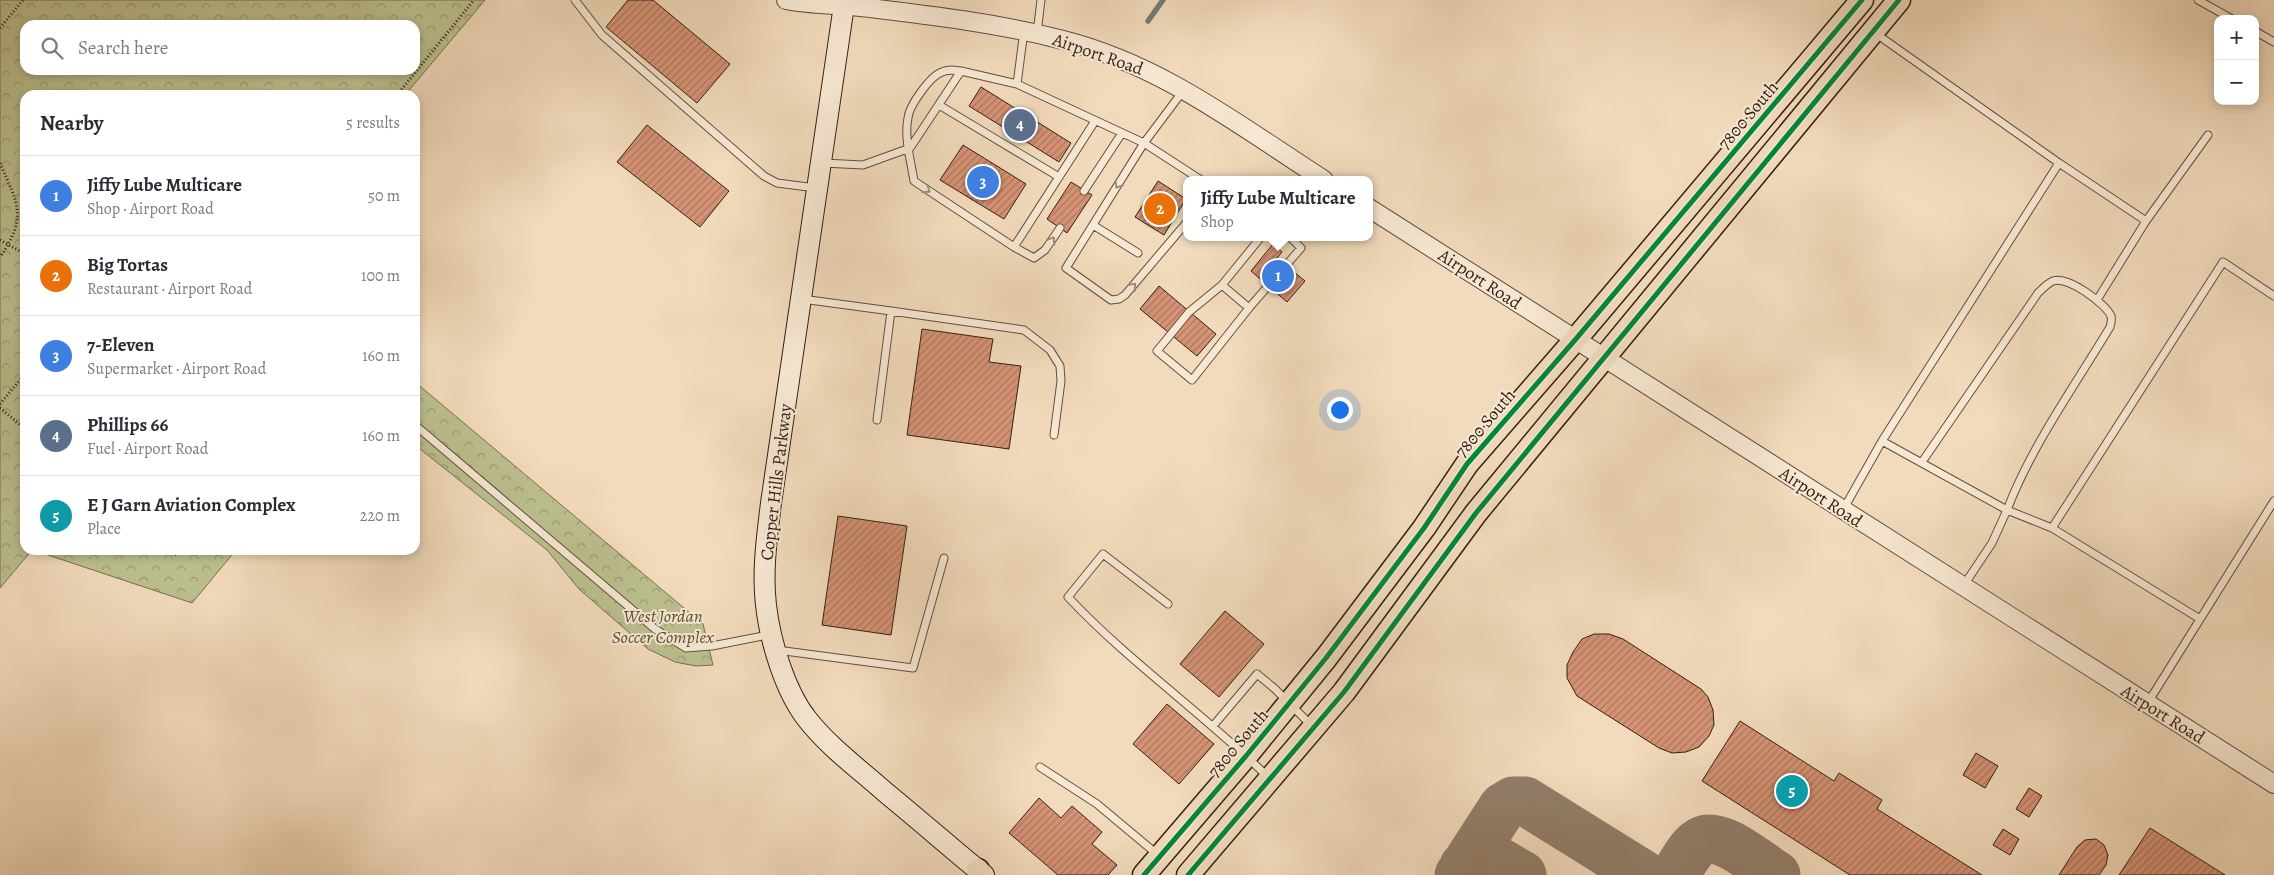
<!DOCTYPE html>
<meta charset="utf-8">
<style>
body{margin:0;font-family:Alegreya,serif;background:#f2f2f3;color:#2b2b33}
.controls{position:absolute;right:15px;top:15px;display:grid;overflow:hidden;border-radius:10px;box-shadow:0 2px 8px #0003}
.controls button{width:45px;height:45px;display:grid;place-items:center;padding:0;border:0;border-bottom:1px solid #e1e1e2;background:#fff;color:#2b2b33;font:25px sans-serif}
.you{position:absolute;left:1339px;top:409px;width:18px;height:18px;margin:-12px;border:4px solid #fff;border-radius:50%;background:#1a73e8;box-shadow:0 0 0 8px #1a73e833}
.badge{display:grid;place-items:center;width:32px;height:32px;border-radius:50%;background:#d93025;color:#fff;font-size:16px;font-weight:700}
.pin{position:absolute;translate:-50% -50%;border:2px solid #fff;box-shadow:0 1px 5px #0006}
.popup{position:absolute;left:1183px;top:176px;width:190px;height:65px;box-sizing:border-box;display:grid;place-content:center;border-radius:10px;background:#fff;filter:drop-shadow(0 1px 4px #0005);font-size:16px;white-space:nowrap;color:#7c7c81}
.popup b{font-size:19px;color:#2b2b33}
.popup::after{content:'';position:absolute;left:50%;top:100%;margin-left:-10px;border:10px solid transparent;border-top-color:#fff}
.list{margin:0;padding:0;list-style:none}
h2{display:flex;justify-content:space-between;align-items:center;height:65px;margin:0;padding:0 20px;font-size:21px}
h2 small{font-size:16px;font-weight:400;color:#7c7c81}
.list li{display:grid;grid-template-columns:32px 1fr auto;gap:15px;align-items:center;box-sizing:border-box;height:80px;padding:0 20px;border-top:1px solid #e1e1e2}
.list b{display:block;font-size:19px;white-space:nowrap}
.list p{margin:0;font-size:16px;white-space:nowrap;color:#7c7c81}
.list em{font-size:16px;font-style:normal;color:#7c7c81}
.icon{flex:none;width:28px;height:28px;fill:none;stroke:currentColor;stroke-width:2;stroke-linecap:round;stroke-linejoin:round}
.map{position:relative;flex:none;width:2274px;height:875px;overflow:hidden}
.search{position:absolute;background:#fff;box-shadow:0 2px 8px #0003;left:20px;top:20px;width:400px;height:55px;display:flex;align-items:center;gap:12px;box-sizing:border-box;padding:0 18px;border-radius:15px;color:#7c7c81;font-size:19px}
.panel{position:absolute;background:#fff;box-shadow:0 2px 8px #0003;left:20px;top:90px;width:400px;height:465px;border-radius:15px}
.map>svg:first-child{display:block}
.forest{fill:url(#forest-crowns);stroke:#767052;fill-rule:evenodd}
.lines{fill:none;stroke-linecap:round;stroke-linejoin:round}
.stream{stroke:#747b7a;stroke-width:5.5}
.taxiway{stroke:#927d69;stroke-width:49}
.building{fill:url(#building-hatch);stroke:#311f16}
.service-casing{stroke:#614e40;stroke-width:9}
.tertiary-casing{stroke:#614e40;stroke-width:20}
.secondary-casing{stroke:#311f16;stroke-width:22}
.primary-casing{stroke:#311f16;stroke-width:25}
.path{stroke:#311f16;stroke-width:3;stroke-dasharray:1 2.5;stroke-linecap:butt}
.service{stroke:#f7e8d3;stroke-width:7}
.tertiary{stroke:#f7e8d3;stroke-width:18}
.secondary{stroke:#f7e8d3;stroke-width:20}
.primary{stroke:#f2dbbc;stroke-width:22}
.cycleway-casing{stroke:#f7e8d3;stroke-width:8}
.cycleway{stroke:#00873e;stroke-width:5}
.oneway{stroke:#9e8e7e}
.labels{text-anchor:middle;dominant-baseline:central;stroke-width:4;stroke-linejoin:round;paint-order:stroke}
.street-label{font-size:18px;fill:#311f16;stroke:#f7e8d3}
.park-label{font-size:18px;font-style:italic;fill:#5b4f3a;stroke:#f7e8d3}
</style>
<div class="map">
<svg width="2274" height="875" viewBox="0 0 2274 875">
<defs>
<pattern id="forest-crowns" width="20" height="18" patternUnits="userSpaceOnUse" patternTransform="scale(1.25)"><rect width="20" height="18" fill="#bcc08f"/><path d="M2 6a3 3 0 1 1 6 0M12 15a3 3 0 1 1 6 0" fill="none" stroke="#999b74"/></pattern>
<pattern id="building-hatch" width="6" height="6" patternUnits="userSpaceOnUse" patternTransform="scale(1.25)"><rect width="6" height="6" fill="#d69375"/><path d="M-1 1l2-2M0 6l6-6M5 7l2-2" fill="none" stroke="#ae775f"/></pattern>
</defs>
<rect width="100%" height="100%" fill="#f2dbbc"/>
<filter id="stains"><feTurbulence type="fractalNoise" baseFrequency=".004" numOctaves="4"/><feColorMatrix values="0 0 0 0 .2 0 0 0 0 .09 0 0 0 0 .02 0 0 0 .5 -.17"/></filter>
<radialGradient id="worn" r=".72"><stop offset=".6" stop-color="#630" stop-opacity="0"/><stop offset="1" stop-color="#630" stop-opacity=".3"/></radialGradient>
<path class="forest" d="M0 0H485L405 95H25V550H32L0 588ZM25 25H415V70H25Z
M415 382 703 624 713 665 696 666 675 662 648 649 579 589 547 550 415 445Z
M33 550H236L192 603Z"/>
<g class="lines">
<path class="stream" d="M1148 21 1163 0"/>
<path class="taxiway" d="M1464 866 1473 859 1489 856 1522 875
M1459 875 1503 807 1513 801H1525L1644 875
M1675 875C1682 864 1688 851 1698 843 1717 827 1758 864 1776 875"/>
</g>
<path class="building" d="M628 0H653L730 64 697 103 606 27Z
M981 87 1071 143 1059 162 969 106Z
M647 125 729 191 700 227 617 162Z
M963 145 1026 184 1004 219 940 180Z
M1158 181 1186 199 1164 235 1135 217Z
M1071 182 1092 195 1067 233 1047 219Z
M1273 244 1282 252 1277 258 1305 281 1287 302 1251 271Z
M1159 286 1216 334 1197 356 1140 309Z
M922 329 993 339 989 362 1021 366 1009 449 907 435Z
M838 516 907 526 891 635 822 625Z
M1225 611 1264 644 1219 697 1180 664Z
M1594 634H1609L1623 639 1701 689 1708 697 1713 710 1714 725 1709 736 1699 747 1686 752 1672 753 1659 748 1577 696 1567 678V665L1573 652 1582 639Z
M1167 704 1214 744 1179 784 1133 744Z
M1740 721 1834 781 1839 773 1882 800 1877 809 1982 875H1850L1702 781Z
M1976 753 1998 766 1985 788 1963 775Z
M2029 788 2042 796 2029 817 2016 809Z
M1039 798 1061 818 1072 806 1102 832 1092 844 1117 865 1108 875H1058L1009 833Z
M2150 828 2225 875H2119Z
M2003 829 2019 839 2010 855 1993 845Z
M2096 839 2104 845 2108 855 2106 865 2099 875H2059L2077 847 2085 840Z"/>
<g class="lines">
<defs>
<path id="service" d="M575 0 602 35 764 176 777 183 816 188
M2198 0 2232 19
M1024 31 1017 84 1144 143 1066 268 1111 300 1119 299 1125 295 1187 222
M2255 31 2274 42
M1037 33 1041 0
M1875 33 2059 163 1882 441
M961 71C954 70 948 69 942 72 930 76 909 106 908 118 904 138 911 162 914 181L1014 247 1034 258 1045 250 1060 228
M1183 91 1144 143 1201 180
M939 105 1059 177
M823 163 863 165 910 148 961 71 1017 84
M2059 163 2146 221 2097 300
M1084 191 1122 133
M2146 221 2208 135
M1093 225 1138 253
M1014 247 1095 121
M1222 285 1249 308 1192 380 1157 351 1189 312 1222 285 1261 237
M802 299 891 311 877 420
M1249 308 1301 248 1290 237
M891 311 1024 330 1050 350 1060 366 1061 381 1054 435
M415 425 655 629 686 648 712 646 768 635
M1843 510 1882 441 2007 510C2032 445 2074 387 2110 327 2111 323 2112 320 2111 316 2105 303 2068 276 2053 281 2048 283 2042 289 2038 293L1922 462
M1964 585 1992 543 2007 510 2052 528
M1168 604 1103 554 1068 597C1129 662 1204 714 1268 777
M2200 619 2052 528 2223 262 2274 296
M777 650 913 668 944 558
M2147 704 2274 501
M1213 726 1257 674 1274 688 1311 725
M1040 767 1097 804 1158 855"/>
<path id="tertiary" d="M786 0C810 5 836 4 861 7 928 15 997 23 1063 40 1162 65 1240 126 1324 180
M1369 208 2274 784"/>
<path id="secondary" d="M846 0 844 5 771 503C767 536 762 572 766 605 770 641 785 691 807 719 829 747 859 769 885 792 918 819 951 848 984 875"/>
<path id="primary" d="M978 870 980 875
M1144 875 1246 756 1326 658 1424 528 1467 464 1575 340 1862 0
M1188 875 1344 692 1476 513 1899 0"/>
</defs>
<use href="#service" class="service-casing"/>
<use href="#tertiary" class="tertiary-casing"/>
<use href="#secondary" class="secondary-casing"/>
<use href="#primary" class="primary-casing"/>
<path class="path" d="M0 28 23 0
M397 95 474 0
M0 163C18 205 28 216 0 257
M0 240 25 254
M0 404 25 374
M0 408 25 429
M170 550 177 556"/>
<use href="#service" class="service"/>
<use href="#tertiary" class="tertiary"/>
<use href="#secondary" class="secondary"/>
<use href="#primary" class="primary"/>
<defs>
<path id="cycleway" d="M1144 875 1246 756 1326 658 1424 528 1467 464 1575 340 1862 0
M1188 875 1344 692 1476 513 1899 0"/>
</defs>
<use href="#cycleway" class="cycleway-casing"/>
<use href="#cycleway" class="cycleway"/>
</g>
<defs><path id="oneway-chevron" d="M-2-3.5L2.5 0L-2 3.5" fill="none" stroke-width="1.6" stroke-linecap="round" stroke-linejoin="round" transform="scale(1.25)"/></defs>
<g class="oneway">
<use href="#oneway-chevron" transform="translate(1118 185) rotate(122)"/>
<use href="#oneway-chevron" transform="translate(927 190) rotate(34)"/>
<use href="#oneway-chevron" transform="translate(1052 240) rotate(-57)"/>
<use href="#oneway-chevron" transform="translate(1133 286) rotate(-50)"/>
</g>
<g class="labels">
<g class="street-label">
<text transform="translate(1098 54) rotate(19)">Airport Road</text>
<text transform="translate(1748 115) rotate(-50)">7800 South</text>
<text transform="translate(1480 279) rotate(33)">Airport Road</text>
<text transform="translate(1485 423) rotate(-50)">7800 South</text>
<text transform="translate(776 482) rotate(-83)">Copper Hills Parkway</text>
<text transform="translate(1821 497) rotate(33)">Airport Road</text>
<text transform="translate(2163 714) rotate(32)">Airport Road</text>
<text transform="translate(1238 743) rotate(-50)">7800 South</text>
</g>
<g class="park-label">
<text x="663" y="616">West Jordan<tspan x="663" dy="21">Soccer Complex</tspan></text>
</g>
</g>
<rect width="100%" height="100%" filter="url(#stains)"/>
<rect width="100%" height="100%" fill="url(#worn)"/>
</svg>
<div class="controls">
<button>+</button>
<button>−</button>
</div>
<div class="you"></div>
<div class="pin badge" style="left:1278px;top:276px;background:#3f7fe0">1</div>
<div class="popup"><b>Jiffy Lube Multicare</b>Shop</div>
<div class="pin badge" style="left:1160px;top:209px;background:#e8710a">2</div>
<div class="pin badge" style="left:983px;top:182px;background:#3f7fe0">3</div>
<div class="pin badge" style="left:1020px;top:125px;background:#5c6f8a">4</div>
<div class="pin badge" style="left:1792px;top:791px;background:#0f9aa8">5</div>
<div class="search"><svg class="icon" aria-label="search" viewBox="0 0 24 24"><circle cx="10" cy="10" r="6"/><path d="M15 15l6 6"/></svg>Search here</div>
<section class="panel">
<h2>Nearby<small>5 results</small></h2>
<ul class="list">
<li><span class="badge" style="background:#3f7fe0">1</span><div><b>Jiffy Lube Multicare</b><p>Shop · Airport Road</p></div><em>50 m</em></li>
<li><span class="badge" style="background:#e8710a">2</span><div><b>Big Tortas</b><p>Restaurant · Airport Road</p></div><em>100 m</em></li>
<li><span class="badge" style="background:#3f7fe0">3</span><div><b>7-Eleven</b><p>Supermarket · Airport Road</p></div><em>160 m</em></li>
<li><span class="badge" style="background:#5c6f8a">4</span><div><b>Phillips 66</b><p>Fuel · Airport Road</p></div><em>160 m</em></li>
<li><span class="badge" style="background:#0f9aa8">5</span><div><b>E J Garn Aviation Complex</b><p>Place</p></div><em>220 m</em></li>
</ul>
</section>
</div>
